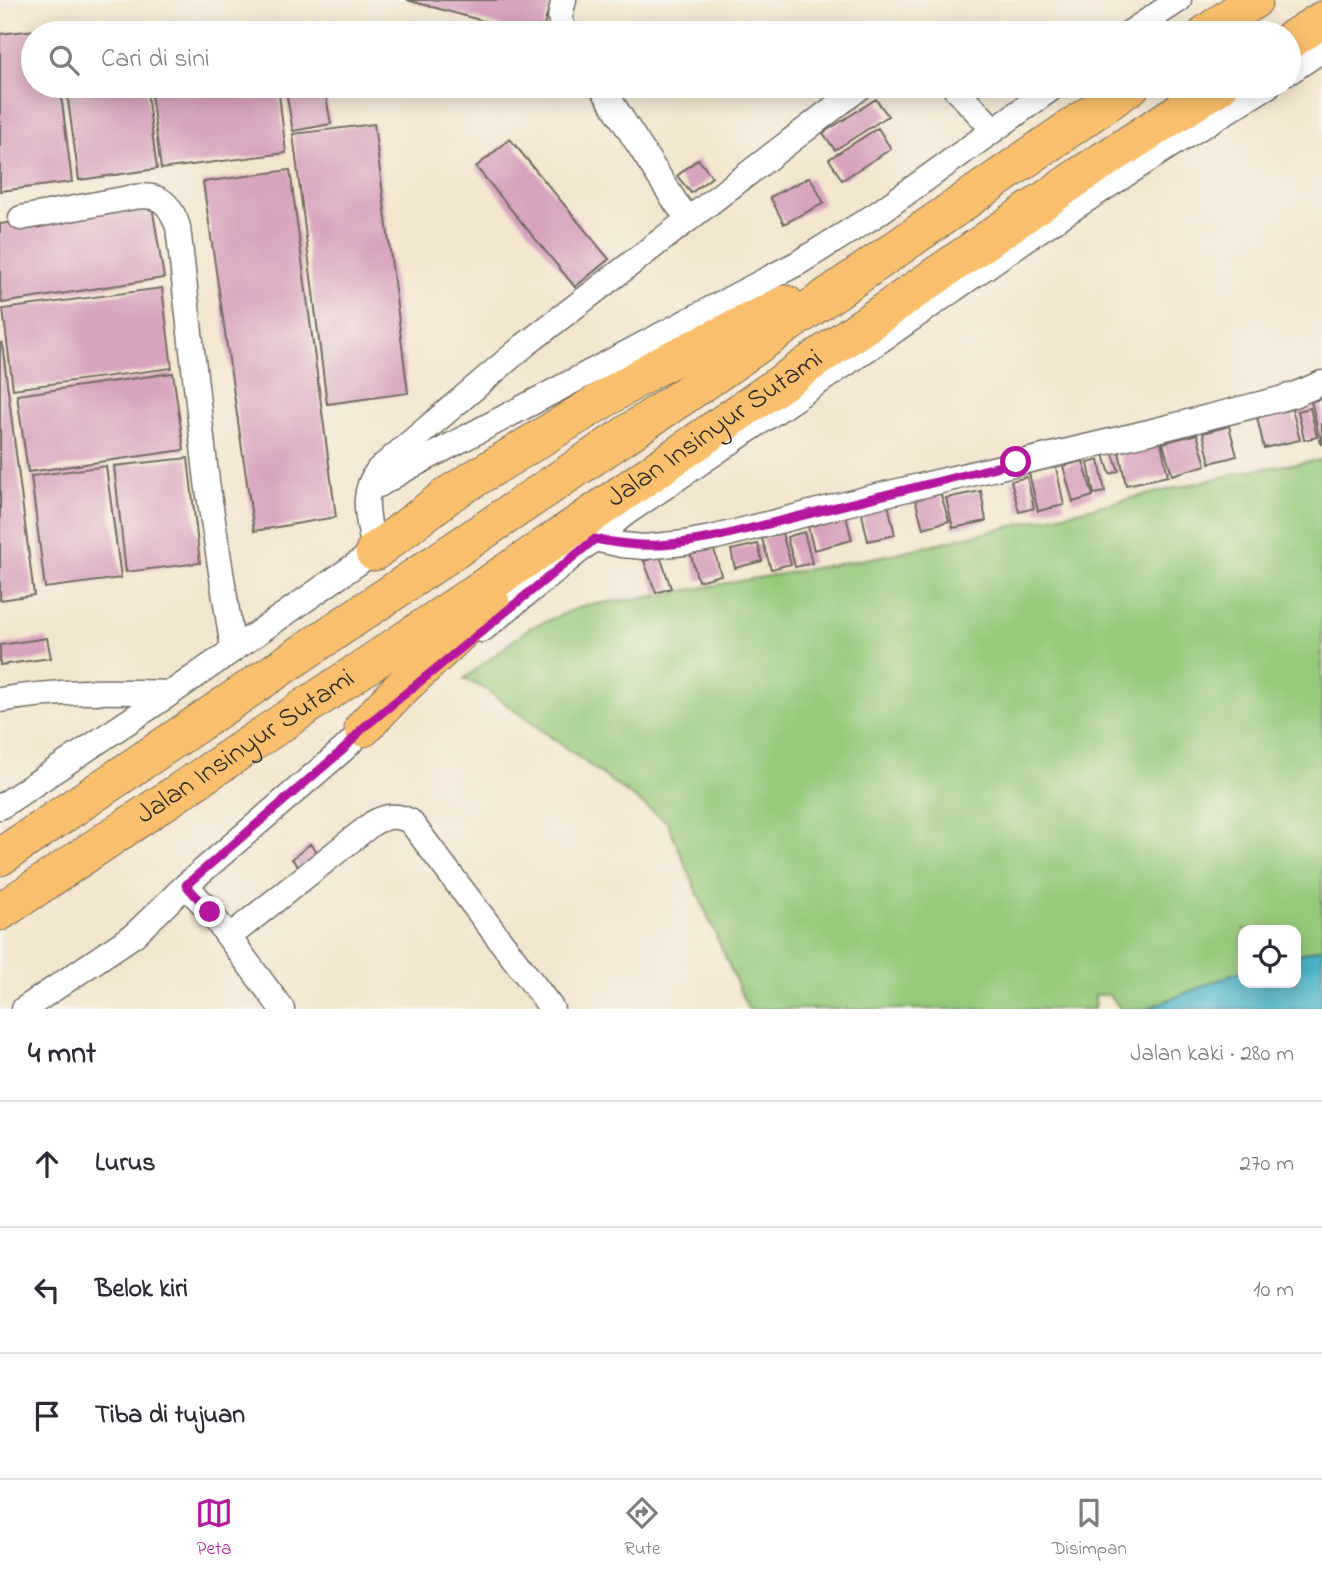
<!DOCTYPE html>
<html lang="id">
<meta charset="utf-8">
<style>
body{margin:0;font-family:"Indie Flower",sans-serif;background:#f7f7f7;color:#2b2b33}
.controls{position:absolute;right:21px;bottom:21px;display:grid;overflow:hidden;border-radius:14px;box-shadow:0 4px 18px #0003}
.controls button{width:63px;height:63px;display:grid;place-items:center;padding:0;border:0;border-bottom:2px solid #e1e1e2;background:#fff;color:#2b2b33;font:35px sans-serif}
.stop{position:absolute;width:21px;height:21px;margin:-16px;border:5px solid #b5179e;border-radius:50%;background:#fff}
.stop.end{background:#b5179e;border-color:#fff;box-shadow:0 2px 7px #0008}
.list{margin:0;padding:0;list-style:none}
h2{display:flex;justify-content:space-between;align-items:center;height:91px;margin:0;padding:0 28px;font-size:30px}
h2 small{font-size:23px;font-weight:400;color:#7c7c81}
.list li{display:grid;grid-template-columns:46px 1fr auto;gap:21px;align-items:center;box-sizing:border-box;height:126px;padding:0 28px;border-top:2px solid #e1e1e2}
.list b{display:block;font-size:26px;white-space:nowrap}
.list em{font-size:23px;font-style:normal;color:#7c7c81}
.icon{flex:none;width:38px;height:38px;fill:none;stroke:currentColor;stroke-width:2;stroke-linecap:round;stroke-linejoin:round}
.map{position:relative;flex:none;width:1322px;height:1009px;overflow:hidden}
.search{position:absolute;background:#fff;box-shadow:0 4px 18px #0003;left:21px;right:21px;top:21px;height:77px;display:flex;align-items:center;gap:18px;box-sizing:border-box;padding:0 24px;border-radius:38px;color:#7c7c81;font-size:26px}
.sheet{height:469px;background:#fff}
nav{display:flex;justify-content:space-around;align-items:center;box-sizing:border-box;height:98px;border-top:2px solid #e1e1e2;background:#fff;font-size:19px;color:#7c7c81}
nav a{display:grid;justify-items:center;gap:4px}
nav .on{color:#b5179e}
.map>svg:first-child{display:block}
.green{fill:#96c97a;stroke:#607a52;stroke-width:2}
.water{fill:#49b4c7;stroke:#3a7079;stroke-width:2}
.building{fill:#d7a3be}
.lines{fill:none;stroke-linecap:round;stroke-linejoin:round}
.minor-casing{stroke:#716c64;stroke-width:27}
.highway-casing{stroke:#716c64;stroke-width:39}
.minor{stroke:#fff;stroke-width:24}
.highway{stroke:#f9bf6c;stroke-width:37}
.route{stroke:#b5179e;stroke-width:9}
.labels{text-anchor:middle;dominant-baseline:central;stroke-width:7;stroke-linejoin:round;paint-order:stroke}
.street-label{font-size:28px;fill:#2b2b2b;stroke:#f7f3e8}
</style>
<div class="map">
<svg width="1322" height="1009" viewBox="0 0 1322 1009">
<rect width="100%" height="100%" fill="#f7f3e8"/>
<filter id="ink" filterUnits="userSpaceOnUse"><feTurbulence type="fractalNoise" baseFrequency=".0143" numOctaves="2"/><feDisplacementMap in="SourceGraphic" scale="14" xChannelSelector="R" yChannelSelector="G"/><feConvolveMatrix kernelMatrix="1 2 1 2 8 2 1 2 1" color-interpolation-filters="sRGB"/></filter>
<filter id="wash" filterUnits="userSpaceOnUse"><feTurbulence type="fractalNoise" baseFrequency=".00686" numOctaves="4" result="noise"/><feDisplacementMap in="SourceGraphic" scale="28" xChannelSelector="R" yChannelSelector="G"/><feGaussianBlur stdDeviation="1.57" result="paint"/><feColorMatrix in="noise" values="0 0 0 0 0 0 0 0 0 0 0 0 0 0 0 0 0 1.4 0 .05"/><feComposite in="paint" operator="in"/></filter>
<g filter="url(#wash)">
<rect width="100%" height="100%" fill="#f3e6cf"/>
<path class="green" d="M1322 460V948L1296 955V930H1243V970L1146 1009H1121L1109 995H1095L1094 1009H748L667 822 484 688 464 679 529 628 585 605 649 597 883 556 1257 469Z"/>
<path class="water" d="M1322 948V1009H1146L1243 970V983H1296V955Z"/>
<g id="blocks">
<path class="building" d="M407 0H551L542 33H527Z
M53 28 54 33H33V86H60L72 182 0 191V34Z
M66 86H146L157 169 79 180Z
M150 86H278L286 153 161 169Z
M285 86H324L331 124 293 131Z
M876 99 888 116 835 150 823 133Z
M374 124 408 393 327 404 293 134Z
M878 128 891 149 842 180 829 159Z
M510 139 609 259 575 287 476 167Z
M698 159 712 177 691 193 677 176Z
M290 170 336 517 254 531 203 182Z
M810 177 824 203 784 224 770 197Z
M151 200 164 278 2 303 0 288V224Z
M162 288 172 368 13 389 3 309Z
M0 343H2L34 595 0 600Z
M173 373 184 450 28 472 17 395Z
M1322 399V444H1321L1311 401Z
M1310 408 1317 437 1304 440 1298 411Z
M1292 409 1300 440 1264 448 1257 417Z
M1229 426 1237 456 1210 463 1203 433Z
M1197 434 1206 465 1172 475 1163 443Z
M1161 442 1168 476 1126 485 1119 451Z
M1110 446 1119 471 1110 474 1102 448Z
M188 458 200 563 126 572 114 466Z
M1099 460 1105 492 1094 494 1088 463Z
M1083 461 1093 496 1073 502 1063 466Z
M106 466 121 578 45 588 31 476Z
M1056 467 1064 505 1038 511 1029 473Z
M1027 477 1034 508 1019 512 1011 481Z
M981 491 986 521 953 528 946 498Z
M940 492 949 521 923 528 915 499Z
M888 504 895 535 868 541 861 510Z
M846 516 852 540 814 550 808 527Z
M804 532 812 563 795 567 787 537Z
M782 533 791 564 771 569 762 539Z
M712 542 721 575 698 581 689 548Z
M758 544 762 561 735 568 731 550Z
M660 556 671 588 656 593 644 561Z
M47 638 51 658 0 665V645Z
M310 844 321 856 303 872 292 859Z"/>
</g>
</g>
<g filter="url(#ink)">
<use href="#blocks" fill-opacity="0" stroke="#716c64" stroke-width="2"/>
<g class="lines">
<defs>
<path id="minor" d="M564 0C560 16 557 19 567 33
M1129 33 1179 0
M1289 72 1322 50
M601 86 674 200 688 219
M953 86 994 130
M21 218 134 197C160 193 170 203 178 227L207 482 233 649
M379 485 404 470 798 263 877 214 1055 86
M588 531 595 539 622 545 644 547 684 543 716 537 873 497 1149 432 1280 399 1296 394 1322 383
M482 630 626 513 663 488 891 333 1032 235 1173 144 1268 86
M0 700C57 690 113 691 171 693
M0 807 171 693 374 552C370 522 358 496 378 470L525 345 862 86
M186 885 210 912 282 1009
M229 937 373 823C386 816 396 814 410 821L552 1009
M24 1009 134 935 186 885 344 749 373 720"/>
<g id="highway">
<path d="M1207 33 1254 0"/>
<path d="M1289 41 1322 20"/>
<path d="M374 552 451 493 658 366 786 304"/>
<path d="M363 728 396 693 491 603"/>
<path d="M0 857 710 378 1131 86"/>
<path id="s1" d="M0 912 581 522 1078 177 1219 86"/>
</g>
</defs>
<use href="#minor" class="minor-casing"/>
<use href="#highway" class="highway-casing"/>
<use href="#minor" class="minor"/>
<use href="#highway" class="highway"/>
</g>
</g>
<g class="lines" filter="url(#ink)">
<path class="route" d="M210 912 186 885 344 749 363 728 595 539C643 549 669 546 716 537L1016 462"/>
</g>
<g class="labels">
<g class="street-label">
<text stroke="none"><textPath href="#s1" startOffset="863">Jalan Insinyur Sutami</textPath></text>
<text stroke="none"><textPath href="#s1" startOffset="296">Jalan Insinyur Sutami</textPath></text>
</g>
</g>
</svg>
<div class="controls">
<button><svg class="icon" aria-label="locate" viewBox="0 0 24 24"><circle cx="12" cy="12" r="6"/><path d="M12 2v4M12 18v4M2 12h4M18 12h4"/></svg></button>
</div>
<div class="stop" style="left:1016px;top:462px"></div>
<div class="stop end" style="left:210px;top:912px"></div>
<div class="search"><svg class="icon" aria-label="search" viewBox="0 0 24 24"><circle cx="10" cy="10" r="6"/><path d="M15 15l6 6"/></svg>Cari di sini</div>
</div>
<section class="sheet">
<h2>4 mnt<small>Jalan kaki · 280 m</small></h2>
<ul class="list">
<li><svg class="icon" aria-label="ahead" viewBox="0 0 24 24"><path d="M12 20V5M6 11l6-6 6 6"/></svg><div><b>Lurus</b></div><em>270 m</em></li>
<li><svg class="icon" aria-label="left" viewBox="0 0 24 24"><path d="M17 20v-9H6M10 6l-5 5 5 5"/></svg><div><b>Belok kiri</b></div><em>10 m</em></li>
<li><svg class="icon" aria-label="arrive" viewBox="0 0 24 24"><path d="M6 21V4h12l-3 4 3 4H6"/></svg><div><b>Tiba di tujuan</b></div></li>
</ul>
</section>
<nav>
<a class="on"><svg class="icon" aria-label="map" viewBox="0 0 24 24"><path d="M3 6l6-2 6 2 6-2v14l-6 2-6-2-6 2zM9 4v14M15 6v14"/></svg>Peta</a>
<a><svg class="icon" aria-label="directions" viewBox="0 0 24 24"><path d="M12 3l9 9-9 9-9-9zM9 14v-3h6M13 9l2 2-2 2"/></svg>Rute</a>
<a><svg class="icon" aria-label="saved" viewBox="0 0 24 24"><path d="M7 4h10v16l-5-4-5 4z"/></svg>Disimpan</a>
</nav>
